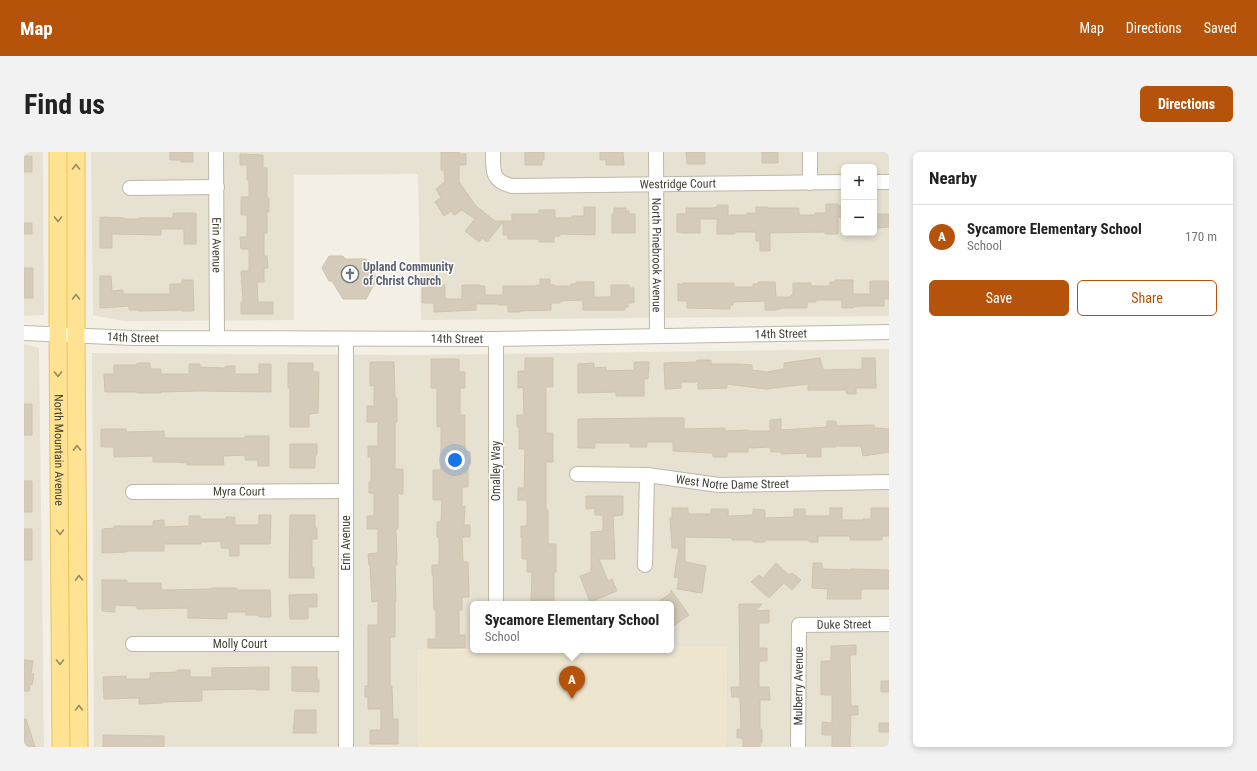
<!DOCTYPE html>
<meta charset="utf-8">
<style>
body{margin:0;font-family:"Roboto Condensed",sans-serif;background:#f2f2f2;color:#222}
.controls{position:absolute;right:12px;top:12px;display:grid;overflow:hidden;border-radius:6px;box-shadow:0 2px 6px #0003}
.controls button{width:36px;height:36px;display:grid;place-items:center;padding:0;border:0;border-bottom:1px solid #e0e0e0;background:#fff;color:#222;font:20px sans-serif}
.you{position:absolute;left:431px;top:308px;width:14px;height:14px;margin:-10px;border:3px solid #fff;border-radius:50%;background:#1a73e8;box-shadow:0 0 0 6px #1a73e833}
.badge{display:grid;place-items:center;width:26px;height:26px;border-radius:50%;background:#b45309;color:#fff;font-size:13px;font-weight:700}
.pin{position:absolute;translate:-50% -33px;filter:drop-shadow(0 1px 2px #0008)}
.pin::after{content:'';position:absolute;top:21px;width:14px;height:12px;background:inherit;clip-path:polygon(0 0,100% 0,50% 100%)}
.popup{position:absolute;left:446px;top:449px;width:204px;height:52px;box-sizing:border-box;display:grid;place-content:center;border-radius:6px;background:#fff;filter:drop-shadow(0 1px 3px #0005);font-size:13px;white-space:nowrap;color:#767676}
.popup b{font-size:15px;color:#222}
.popup::after{content:'';position:absolute;left:50%;top:100%;margin-left:-8px;border:8px solid transparent;border-top-color:#fff}
.list{margin:0;padding:0;list-style:none}
h2{display:flex;justify-content:space-between;align-items:center;height:52px;margin:0;padding:0 16px;font-size:17px}
h2 small{font-size:13px;font-weight:400;color:#767676}
.list li{display:grid;grid-template-columns:26px 1fr auto;gap:12px;align-items:center;box-sizing:border-box;height:64px;padding:0 16px;border-top:1px solid #e0e0e0}
.list b{display:block;font-size:15px;white-space:nowrap}
.list p{margin:0;font-size:13px;white-space:nowrap;color:#767676}
.list em{font-size:13px;font-style:normal;color:#767676}
.actions{display:flex;gap:8px;padding:12px 16px}
.actions a{flex:1;padding:9px 0;border:1px solid #b45309;border-radius:6px;text-align:center;font-size:14px;color:#b45309}
.actions .main{background:#b45309;color:#fff}
.map{position:relative;flex:none;width:865px;height:595px;overflow:hidden;border-radius:6px}
header{display:flex;align-items:center;gap:24px;box-sizing:border-box;height:56px;padding:0 20px;background:#b45309;color:#fff}
header strong{font-size:19px}
nav{display:flex;gap:22px;margin-inline-start:auto;font-size:14px}
.intro{display:flex;align-items:center;justify-content:space-between;box-sizing:border-box;height:96px;padding:0 24px}
h1{margin:0;font-size:28px}
.button{padding:10px 18px;border-radius:6px;background:#b45309;color:#fff;font-size:14px;font-weight:700}
main{display:flex;gap:24px;padding:0 24px}
aside{flex:1;background:#fff;border-radius:6px;box-shadow:0 2px 6px #0003}
.map>svg:first-child{display:block}
.residential{fill:#e7e1d2;fill-rule:evenodd}
.education{fill:#ede5ce}
.building{fill:#d5cbba;stroke:#d0c3ad}
.lines{fill:none;stroke-linecap:round;stroke-linejoin:round}
.minor-casing{stroke:#bfb7a7;stroke-width:16}
.major-casing{stroke:#e9c35d;stroke-width:19}
.minor{stroke:#fff;stroke-width:14}
.major{stroke:#ffe392;stroke-width:17}
.oneway{stroke:#99895e}
.labels{text-anchor:middle;dominant-baseline:central;stroke-width:3;stroke-linejoin:round;paint-order:stroke}
.street-label{font-size:12px;fill:#463f34;stroke:#fff}
.worship-label{font-size:12px;font-weight:bold;fill:#5b616d;stroke:#fff;text-anchor:start}
</style>
<header>
<strong>Map</strong>
<nav><a>Map</a><a>Directions</a><a>Saved</a></nav>
</header>
<div class="intro"><h1>Find us</h1><a class="button">Directions</a></div>
<main>
<div class="map">
<svg width="865" height="595" viewBox="0 0 865 595">
<rect width="100%" height="100%" fill="#f3efe5"/>
<path class="residential" d="M0 0H19L20 163 0 164Z
M67 0H865V164L397 168 394 22 270 23V168L100 169 69 163ZM820 15H850V81H820Z
M0 192 15 196 20 595H0Z
M865 197V595H702L703 494 647 495V452H449V497L393 498 394 595H70L68 201 392 203Z"/>
<path class="education" d="M703 494 702 595H394L393 498H647V495Z"/>
<path class="building" d="M146 0H169V10H157V8H146Z
M417 0H435V2H442V13H435V30L452 54 471 69H488V62H515V58H531V66H548V64H560V55H571V83L536 82V84H530V90H515V87H484V83H479V70L463 90 458 86 455 90 441 79 451 67 438 58 430 63 427 59 420 64 411 50 417 45 412 37 421 30 420 18H417Z
M501 0H520V8H518V13H501Z
M576 0H599L600 13H582V8H576Z
M662 0H681V12H663Z
M738 0H754V11H738Z
M216 2 239 3V16H243V46H245V60H243V81H240V104H243L244 116H240V130H233L234 150H249V162H217V150H219L217 119H225V97H217L216 85H223V63H217V45H225V28H223V13H216Z
M0 4H8V20H0Z
M802 52H814V54H818L819 65H814V82H801V80L746 81V99H736V89H732V80H711V82H693V67H676V81H657V80H653V62H662V56H688L693 55V53H704V63H723V61H732V55H744V56H775V63H791V61H802Z
M590 56H602V59H605V62H611V81H588V62H590Z
M149 61H172V92H160V77H137V83L88 82V96H76V65L100 66V67H115V66H149Z
M850 62H865V75L850 76Z
M0 71H8V82H0Z
M305 104H319L321 107H342L353 127 342 147H319L308 129H305L298 116Z
M0 116H9V146H0Z
M76 124H87L88 139 99 138V142H146V132H158V128H169L170 159H158V158L115 159V158H105V154L76 156Z
M516 127H526V133H531V134H547V132H552V130H570V145H587V133H605V136H610V151H604V155H601V158H559V148L536 149V151H527V158L496 159V160H484V153H475V152H452V158L410 160V151H398V136H403V133H421V147H438V133H456V134H461V143H479V134H512V133H516Z
M811 128H829V142H846V129H864L865 130V147H860V154H834L829 155V156H818V148H792V150H783V156H757V157H753V158H741V149L709 150V153H706V157L663 156V149H654V132H659V131H710V135H729V132H734V130H751L752 145H767V143H769V131H787V134H806V130H811Z
M501 206H529V235H522V281H529V310H522V358H524V392H532V420H530V452H507L508 420H503V407H498V385H497V374H503V348H494V336H500L501 297H495V275H493V263H500L499 235 494 236V219H501Z
M796 206 799 218 838 217V206H851L852 236H832V242H823L822 238H784V232L742 237 703 232V236L674 237V230H657V236L641 237 640 211 673 210V208H687V212H714L728 213V218L743 220 760 217V211Z
M407 207H435V220H441V236H436V263H441V299L446 300V312H444V335H438V354H441L440 373H446V385H438L439 410H444L445 445H438V458H435V483H441V496H404V487H412V458H410L409 423H408V413H415V385H413V370H417L418 348H409V318H417V275H413V236H407Z
M346 210H370L371 246H373V270H371V317H379V342H374V376L372 377 373 413H371L372 449H371V485H366V534H368L369 567H374V592H346V578H357V557H344V545H341V534H344V473H354V449L348 450 346 413H345L344 402 354 401V377H343V364H350V341H345V330H347V305H344V294H354V270H343V254H350V233L346 234Z
M610 210H625L624 227H620V244H592V240L554 241V212L570 211V216L582 215V219L610 218Z
M113 211H126V217H137V222H165V212H176V215L202 216V214H211V222H235V212H247V240L176 239 137 240V241H113V240H81L80 222H90V213H113Z
M264 211H289V220H295L294 261 285 262V275H266V236H264Z
M0 252H8V283H0Z
M633 266H660V277L701 276V279L724 278V279H746V268L757 267V278L803 275V269H812V274L850 273V276L865 277V300L839 304 837 294H812V295H797V305H783V301L757 302V300H747L746 295 724 296V300H703V305H689V301L649 299V290H623V295H606V291H571V296H554V267Z
M77 277H102V280L140 279V286H221V284H245V314H234V308H221V303L199 304 200 313H163V311L151 310H129V304L90 305V295H77Z
M266 292H293V303H291V316H266Z
M0 329H8V360H0Z
M562 344H599V363L589 364 591 407H575L584 429 588 427 593 439 566 450 556 424 567 420V380L579 379V363H571V356L562 357Z
M648 356H664V362H687V357H704V364L729 363V357L741 358V366L770 365V357H781V364H806V356H818V368H839V367H847V356H865V384H858V388H826V384H794V390H785V388H741V390H729V388H708V386L661 385V410L682 414 678 441 653 437 655 426 650 425 655 396H648L646 366H648Z
M235 363H247L246 392H215V404H206L205 396H197V389L177 390V392H140V399H103V400L78 401V377L91 376 90 374H129V369L140 368V375L165 374V364H176V367H202V365H211V373H235Z
M266 363H291V376H293V387H288V416H290V426H265Z
M0 377H8V408H0Z
M752 411 765 423 768 421 777 428 768 438 760 431 745 446 727 430 735 423 739 426Z
M789 411H798V417L827 418V417L865 418V437H837V447H803L804 437 788 436Z
M78 428H103V431H137V438L188 437V436H213V438H246L247 465H235V463H222V460H203V467L164 466V456L113 457V454L91 453V460L78 459Z
M647 438 665 463 647 476V452H631L647 441Z
M293 442V455H284V467H266L265 443Z
M715 452H738L731 459 745 458V471H735V496H743V509H735V535H745L746 548H736V577H738V591H736V595H719V586H713V577H717L716 545H708L707 535H716Z
M832 493V503H826L827 554H834V563H827L826 595H808V583H798V570L808 571V543H797V509H807V494Z
M0 508 9 509 7 522H10L8 533 6 532 5 539H0Z
M245 515V538H232V537L178 538V549L139 550V551L115 552V546L80 547 79 525 102 524V527H126V521L153 520V518H166V525H188V516Z
M268 515H293V528H295V540L268 539Z
M857 529H865V540H857Z
M271 558H292V581H269Z
M0 567H2L11 595H0Z
M855 571H865V580H855Z
M79 583 140 584V595H79Z"/>
<g class="lines">
<defs>
<g id="minor">
<path id="s1" d="M192 0 193 186"/>
<path id="s2" d="M469 0C469 18 467 29 488 34L820 30"/>
<path id="s3" d="M632 0 633 183"/>
<path d="M850 30H865"/>
<path d="M786 31V0"/>
<path d="M106 36 193 35"/>
<path id="s4" d="M0 181 108 186 472 187 865 180"/>
<path d="M322 187V595"/>
<path d="M472 187V452"/>
<path id="s5" d="M553 322 623 323 695 333 865 330"/>
<path id="s6" d="M109 340 322 339"/>
<path d="M621 413 623 323"/>
<path id="s7" d="M109 492H322"/>
<path id="s8" d="M774 595 775 473 865 472"/>
</g>
<g id="major">
<path id="s9" d="M34 0V183L37 595"/>
<path d="M52 0V184L55 595"/>
</g>
</defs>
<use href="#minor" class="minor-casing"/>
<use href="#major" class="major-casing"/>
<use href="#minor" class="minor"/>
<use href="#major" class="major"/>
</g>
<defs><path id="oneway-chevron" d="M-2-3.5L2.5 0L-2 3.5" fill="none" stroke-width="1.6" stroke-linecap="round" stroke-linejoin="round"/></defs>
<g class="oneway">
<use href="#oneway-chevron" transform="translate(52 15) rotate(-90)"/>
<use href="#oneway-chevron" transform="translate(34 67) rotate(90)"/>
<use href="#oneway-chevron" transform="translate(52 145) rotate(-90)"/>
<use href="#oneway-chevron" transform="translate(34 222) rotate(89)"/>
<use href="#oneway-chevron" transform="translate(53 296) rotate(-91)"/>
<use href="#oneway-chevron" transform="translate(36 380) rotate(89)"/>
<use href="#oneway-chevron" transform="translate(55 426) rotate(-91)"/>
<use href="#oneway-chevron" transform="translate(36 510) rotate(90)"/>
<use href="#oneway-chevron" transform="translate(55 556) rotate(-90)"/>
</g>
<defs>
<symbol id="church-ring" viewBox="-11 -11 22 22"><circle r="9.5" fill="#fff" stroke="#6b7280" stroke-width="1.5"/><path d="M-1.2-6h2.4v3.5h3.3v2.4h-3.3V6h-2.4V-.1h-3.3v-2.4h3.3Z" fill="#6b7280"/></symbol>
</defs>
<g fill-rule="evenodd">
<use href="#church-ring" x="316" y="112" width="20" height="20"/>
</g>
<g class="labels">
<g class="street-label">
<text stroke="none"><textPath href="#s2" startOffset="210">Westridge Court</textPath></text>
<text stroke="none"><textPath href="#s1" startOffset="93">Erin Avenue</textPath></text>
<text stroke="none"><textPath href="#s3" startOffset="103">North Pinebrook Avenue</textPath></text>
<text stroke="none"><textPath href="#s4" startOffset="757">14th Street</textPath></text>
<text stroke="none"><textPath href="#s4" startOffset="109">14th Street</textPath></text>
<text stroke="none"><textPath href="#s4" startOffset="433">14th Street</textPath></text>
<text stroke="none"><textPath href="#s9" startOffset="298">North Mountain Avenue</textPath></text>
<text transform="translate(472 319) rotate(-90)">Omalley Way</text>
<text stroke="none"><textPath href="#s5" startOffset="156">West Notre Dame Street</textPath></text>
<text stroke="none"><textPath href="#s6" startOffset="106">Myra Court</textPath></text>
<text transform="translate(322 391) rotate(-90)">Erin Avenue</text>
<text stroke="none"><textPath href="#s8" startOffset="167">Duke Street</textPath></text>
<text stroke="none"><textPath href="#s7" startOffset="107">Molly Court</textPath></text>
<text stroke="none"><textPath href="#s8" startOffset="61">Mulberry Avenue</textPath></text>
</g>
<g class="worship-label">
<text x="339" y="115">Upland Community<tspan x="339" dy="14">of Christ Church</tspan></text>
</g>
</g>
</svg>
<div class="controls">
<button>+</button>
<button>−</button>
</div>
<div class="you"></div>
<div class="pin badge" style="left:548px;top:547px">A</div>
<div class="popup"><b>Sycamore Elementary School</b>School</div>
</div>
<aside>
<h2>Nearby<small></small></h2>
<ul class="list">
<li><span class="badge">A</span><div><b>Sycamore Elementary School</b><p>School</p></div><em>170 m</em></li>
</ul>
<div class="actions"><a class="main">Save</a><a>Share</a></div>
</aside>
</main>
